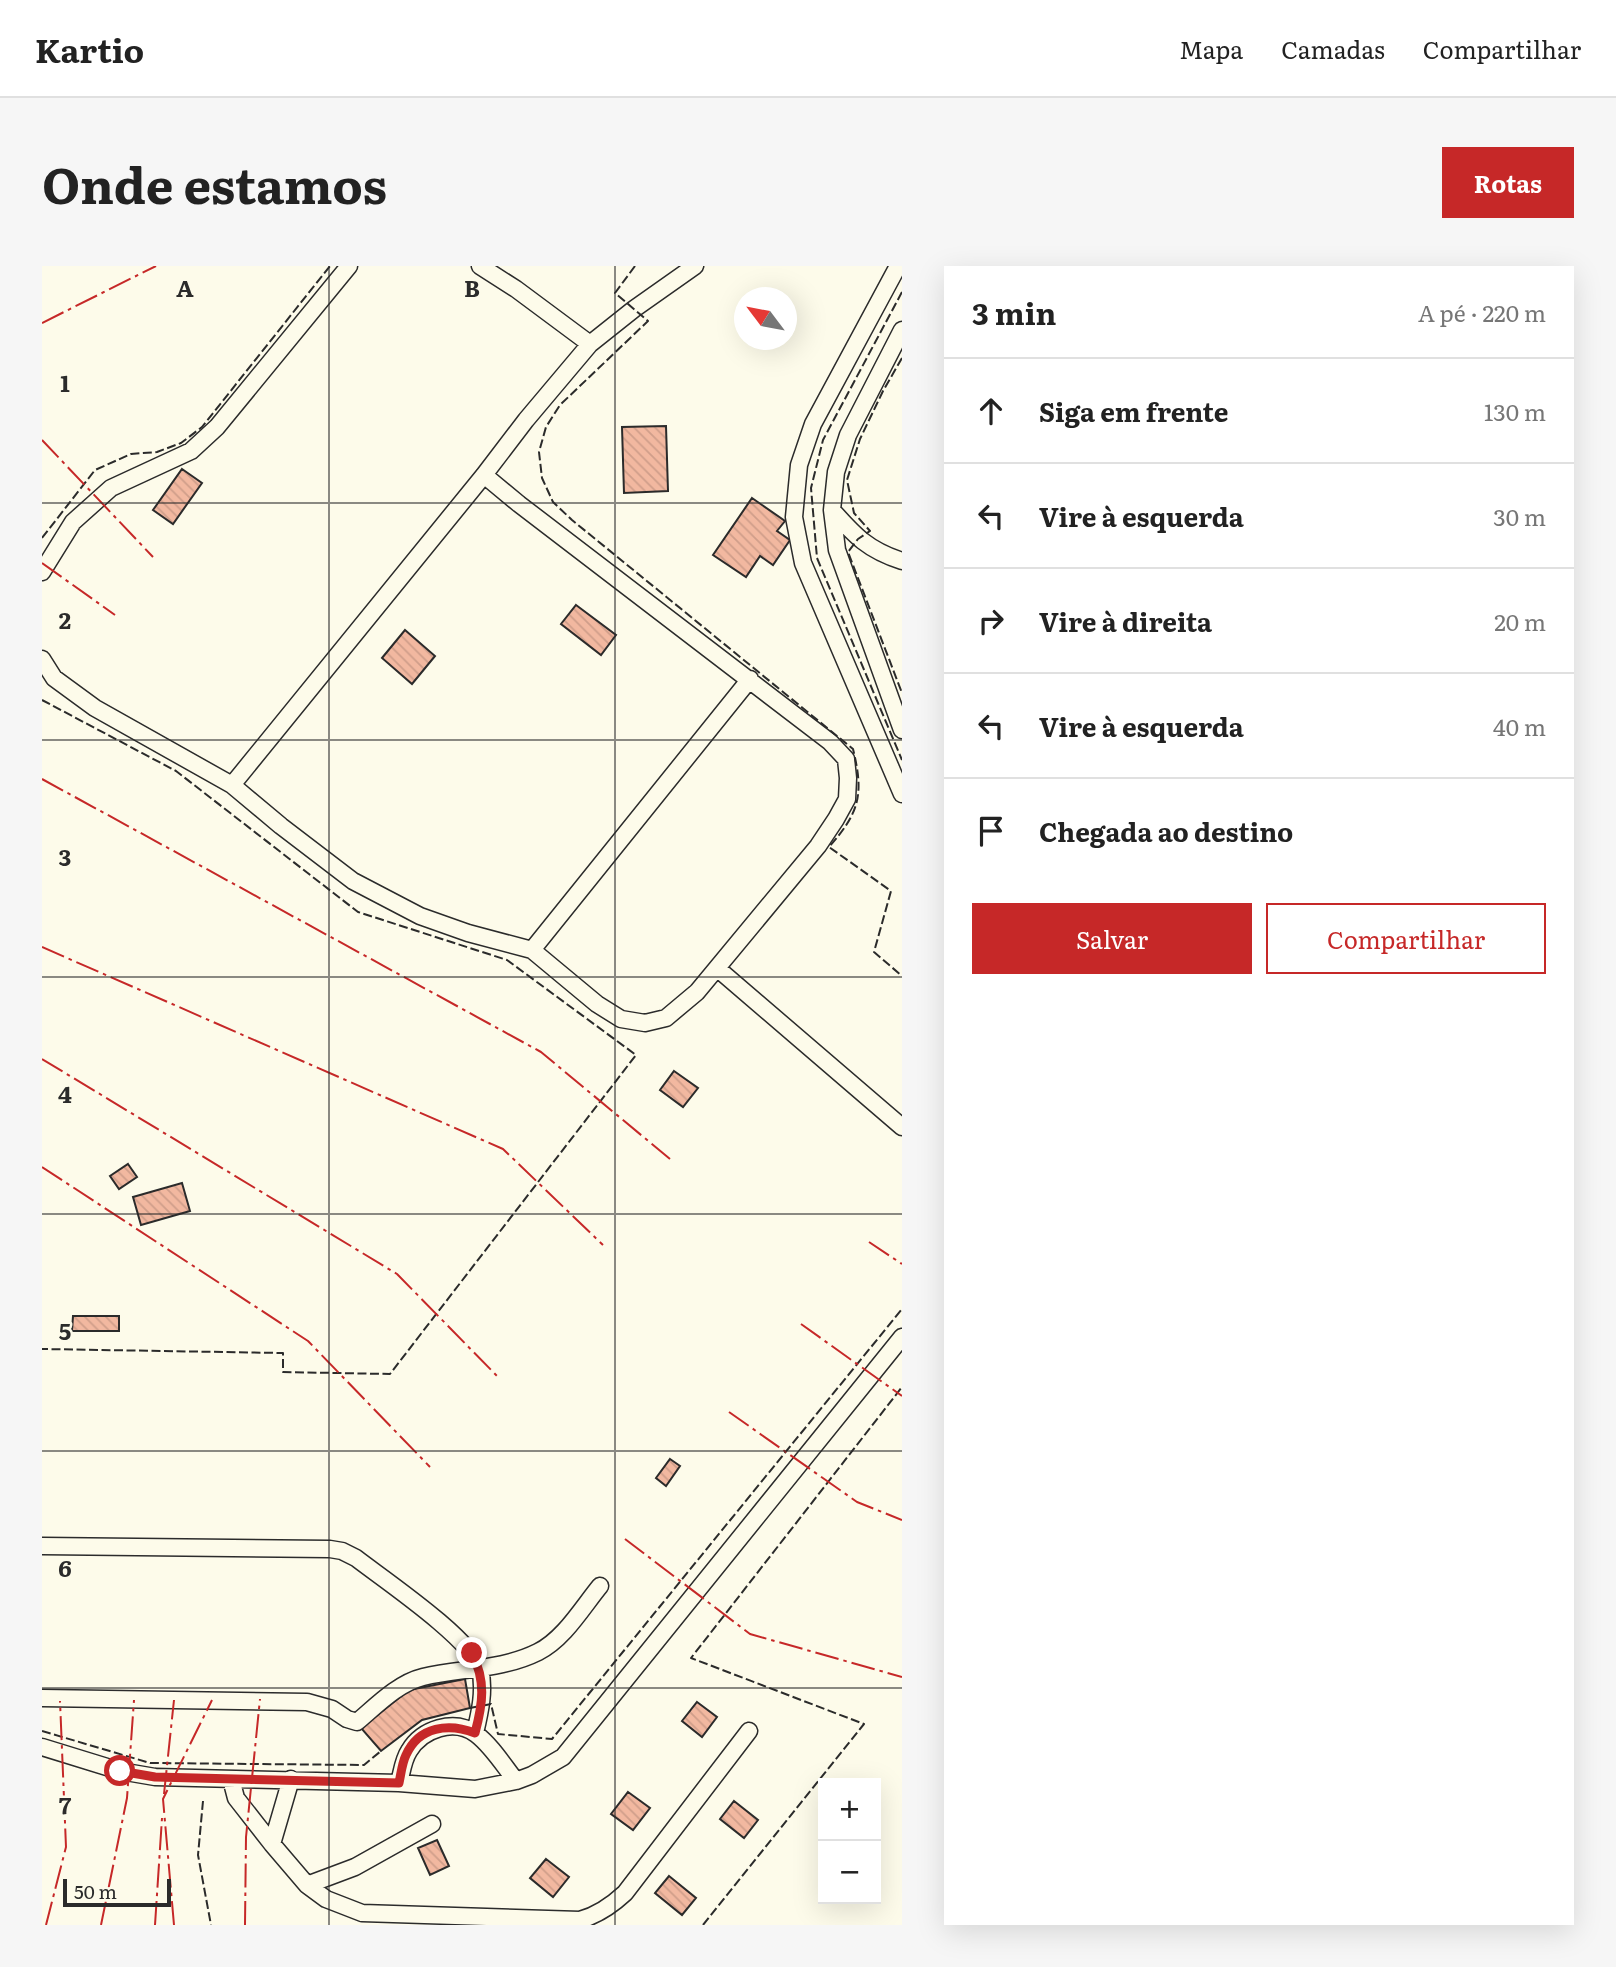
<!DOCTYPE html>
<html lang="pt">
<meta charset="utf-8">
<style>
body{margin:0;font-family:Literata,serif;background:#f6f6f6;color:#222}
.controls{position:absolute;right:21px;bottom:21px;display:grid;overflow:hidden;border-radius:0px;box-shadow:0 7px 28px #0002}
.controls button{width:63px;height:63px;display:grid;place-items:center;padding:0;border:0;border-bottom:2px solid #e0e0e0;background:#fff;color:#222;font:35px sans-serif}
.compass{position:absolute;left:692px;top:21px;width:63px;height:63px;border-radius:50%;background:#fff;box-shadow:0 7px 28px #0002;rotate:302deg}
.scale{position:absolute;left:21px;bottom:18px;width:108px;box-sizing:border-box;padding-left:7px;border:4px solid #2b2b2b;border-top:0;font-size:19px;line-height:24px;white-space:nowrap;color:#2b2b2b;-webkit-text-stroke:5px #fdfbea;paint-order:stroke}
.stop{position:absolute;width:21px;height:21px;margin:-16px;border:5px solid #c62828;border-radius:50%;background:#fff}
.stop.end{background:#c62828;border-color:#fff;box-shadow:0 2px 7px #0008}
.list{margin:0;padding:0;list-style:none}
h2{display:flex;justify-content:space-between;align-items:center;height:91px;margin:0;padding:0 28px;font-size:30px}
h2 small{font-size:23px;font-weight:400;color:#767676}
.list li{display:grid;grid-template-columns:46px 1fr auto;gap:21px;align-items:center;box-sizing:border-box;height:105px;padding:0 28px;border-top:2px solid #e0e0e0}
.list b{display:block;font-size:26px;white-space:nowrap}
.list em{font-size:23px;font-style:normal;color:#767676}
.actions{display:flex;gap:14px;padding:21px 28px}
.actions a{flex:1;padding:16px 0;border:2px solid #c62828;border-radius:0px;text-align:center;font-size:24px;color:#c62828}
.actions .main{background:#c62828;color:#fff}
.icon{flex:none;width:38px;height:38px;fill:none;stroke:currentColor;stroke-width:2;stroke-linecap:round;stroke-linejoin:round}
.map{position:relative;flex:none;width:860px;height:1659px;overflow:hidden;border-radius:0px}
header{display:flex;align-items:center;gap:42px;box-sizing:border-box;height:98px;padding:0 35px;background:#fff;border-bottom:2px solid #e0e0e0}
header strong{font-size:33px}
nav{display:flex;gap:38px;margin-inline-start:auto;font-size:24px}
.intro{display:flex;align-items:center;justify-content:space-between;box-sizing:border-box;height:168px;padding:0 42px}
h1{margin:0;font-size:49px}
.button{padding:18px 32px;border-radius:0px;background:#c62828;color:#fff;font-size:24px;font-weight:700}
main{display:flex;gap:42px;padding:0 42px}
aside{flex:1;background:#fff;border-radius:0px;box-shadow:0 7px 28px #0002}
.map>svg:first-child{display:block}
.building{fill:url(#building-back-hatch);stroke:#2b2b2b;stroke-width:2}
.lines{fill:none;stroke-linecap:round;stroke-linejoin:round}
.minor-casing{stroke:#2b2b2b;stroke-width:19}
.minor{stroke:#fdfbea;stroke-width:16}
.fence{stroke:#2b2b2b;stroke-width:2;stroke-dasharray:9 3.5;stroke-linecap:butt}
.power{stroke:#c62828;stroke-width:2;stroke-dasharray:24 5 3.5 5;stroke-linecap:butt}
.route{stroke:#c62828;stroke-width:9}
.grid{fill:none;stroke:#2b2b2b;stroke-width:2;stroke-opacity:0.55}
.grid-label{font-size:23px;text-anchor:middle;font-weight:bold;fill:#2b2b2b;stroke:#fdfbea;stroke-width:5;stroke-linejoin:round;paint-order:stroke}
</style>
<header>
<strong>Kartio</strong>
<nav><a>Mapa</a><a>Camadas</a><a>Compartilhar</a></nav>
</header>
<div class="intro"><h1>Onde estamos</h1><a class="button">Rotas</a></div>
<main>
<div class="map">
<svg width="860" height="1659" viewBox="0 0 860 1659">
<defs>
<pattern id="building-back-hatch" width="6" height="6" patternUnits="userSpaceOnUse" patternTransform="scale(1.75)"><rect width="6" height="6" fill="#f2b8a0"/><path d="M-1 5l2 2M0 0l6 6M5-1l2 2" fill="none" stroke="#d09e8a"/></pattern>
</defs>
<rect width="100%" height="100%" fill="#fdfbea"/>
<path class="building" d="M624 160 626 225 582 227 580 161Z
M140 203 160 217 131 258 111 244Z
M710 232 743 255 735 265 748 274 731 299 718 290 704 311 671 289Z
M534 339 574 369 559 389 519 358Z
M363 364 393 390 370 418 340 392Z
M632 805 656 822 641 841 618 824Z
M86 898 95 911 77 923 68 910Z
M140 917 148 945 99 959 91 931Z
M31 1050H77V1065H30Z
M628 1193 638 1200 624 1220 614 1212Z
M423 1413 428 1442 380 1454 339 1485 319 1462 367 1424Z
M655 1436 675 1451 660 1471 640 1455Z
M586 1526 608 1542 591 1564 569 1548Z
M692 1535 716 1554 702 1572 678 1553Z
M395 1574 407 1600 388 1609 376 1582Z
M504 1593 527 1611 511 1631 488 1612Z
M627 1610 654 1632 640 1649 613 1627Z"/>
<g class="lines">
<defs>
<path id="minor" d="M438 0 474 23 548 78
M856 0 771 158 757 199 752 251 761 297 860 528
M860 64 806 169 794 206 790 244 795 284 860 464
M790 244C813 270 826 284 860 295
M0 306 31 256 69 222 149 185 175 161 307 0
M0 393 12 412 53 442 190 519 239 560 311 615 378 650 426 667 490 684 555 738 579 753 603 757 624 752 655 726 776 580 794 553 805 533 806 512 804 493 788 476 477 238 442 209
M190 519 442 209 484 154 548 78 592 43 653 0
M490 684 708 413
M676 703 860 861
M0 1280 288 1283 300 1285 314 1292C341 1313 430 1373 438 1403 443 1424 438 1446 433 1467
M0 1432 265 1436 290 1443 305 1453 315 1456C334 1440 356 1417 381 1411 419 1402 460 1404 496 1386 522 1373 540 1342 558 1320
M0 1481 78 1505 113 1511 357 1517 433 1523 474 1515 490 1509 521 1491 860 1071
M189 1513 194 1532 230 1578 265 1619 284 1633 320 1647 538 1654C556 1649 569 1640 583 1627L707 1465
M357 1517C360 1506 361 1494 367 1485 380 1463 412 1452 434 1468 450 1480 462 1500 474 1515
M230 1578 249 1513
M265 1619 313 1601 390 1558"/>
</defs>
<use href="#minor" class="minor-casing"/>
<use href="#minor" class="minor"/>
<path class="fence" d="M593 0 573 27 606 55 518 139 504 161 497 186 500 212 511 236 530 254 811 483C822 528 818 546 787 581L849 625 832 686 860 710
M860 26 781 174 769 222 775 292 860 494
M860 92 841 125 818 173 805 214 812 247 828 265 816 273 806 286 860 427
M0 272 53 204 89 188 115 186 139 177 160 161 288 0
M0 434 134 505 316 646 465 694 594 789 348 1108 241 1106V1087L0 1083
M428 1442 449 1438 456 1468 510 1473 860 1043
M0 1465 108 1497 322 1499 339 1485
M161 1535 156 1589 169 1659
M661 1659 822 1458 649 1392 860 1121"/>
<path class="power" d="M0 57 114 0
M0 174 111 291
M0 297 73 349
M0 513 499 786 628 893
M0 681 461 883 561 979
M0 793 355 1008 457 1112
M0 901 266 1075 388 1201
M827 976 860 998
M759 1058 860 1130
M687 1146 815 1236 860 1254
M583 1273 708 1368 860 1411
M122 1528 132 1434
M4 1659 24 1581 18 1435
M59 1659 85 1532 92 1434
M113 1659 120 1552
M132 1659 121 1533 170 1434
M203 1659 204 1571 218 1433"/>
</g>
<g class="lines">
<path class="route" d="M78 1505 113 1511 357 1517C359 1508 360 1497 364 1489 377 1460 407 1457 433 1467 441 1437 444 1415 430 1387"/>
</g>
<path class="grid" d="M287 0V1659M573 0V1659M0 237H860M0 474H860M0 711H860M0 948H860M0 1185H860M0 1422H860"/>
<g class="grid-label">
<text x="143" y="31">A</text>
<text x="430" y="31">B</text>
<text x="23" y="126">1</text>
<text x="23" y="363">2</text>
<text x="23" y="600">3</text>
<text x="23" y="837">4</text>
<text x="23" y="1074">5</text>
<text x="23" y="1311">6</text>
<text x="23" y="1548">7</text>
</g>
</svg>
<div class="controls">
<button>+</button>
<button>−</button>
</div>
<svg class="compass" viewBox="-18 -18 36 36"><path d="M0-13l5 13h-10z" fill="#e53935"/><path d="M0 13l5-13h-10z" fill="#767676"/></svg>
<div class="scale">50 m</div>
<div class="stop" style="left:78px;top:1505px"></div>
<div class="stop end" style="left:430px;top:1387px"></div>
</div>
<aside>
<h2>3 min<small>A pé · 220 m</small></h2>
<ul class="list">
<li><svg class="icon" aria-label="ahead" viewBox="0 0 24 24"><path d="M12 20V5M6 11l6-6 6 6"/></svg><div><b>Siga em frente</b></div><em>130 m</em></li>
<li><svg class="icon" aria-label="left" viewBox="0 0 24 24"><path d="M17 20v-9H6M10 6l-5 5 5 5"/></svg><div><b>Vire à esquerda</b></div><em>30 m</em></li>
<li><svg class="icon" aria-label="right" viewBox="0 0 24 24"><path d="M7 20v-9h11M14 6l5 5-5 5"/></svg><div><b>Vire à direita</b></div><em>20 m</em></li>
<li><svg class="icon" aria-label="left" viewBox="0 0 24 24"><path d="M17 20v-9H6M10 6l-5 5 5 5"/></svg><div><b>Vire à esquerda</b></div><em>40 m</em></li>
<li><svg class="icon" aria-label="arrive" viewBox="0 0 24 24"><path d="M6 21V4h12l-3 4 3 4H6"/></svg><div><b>Chegada ao destino</b></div></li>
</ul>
<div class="actions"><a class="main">Salvar</a><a>Compartilhar</a></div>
</aside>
</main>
